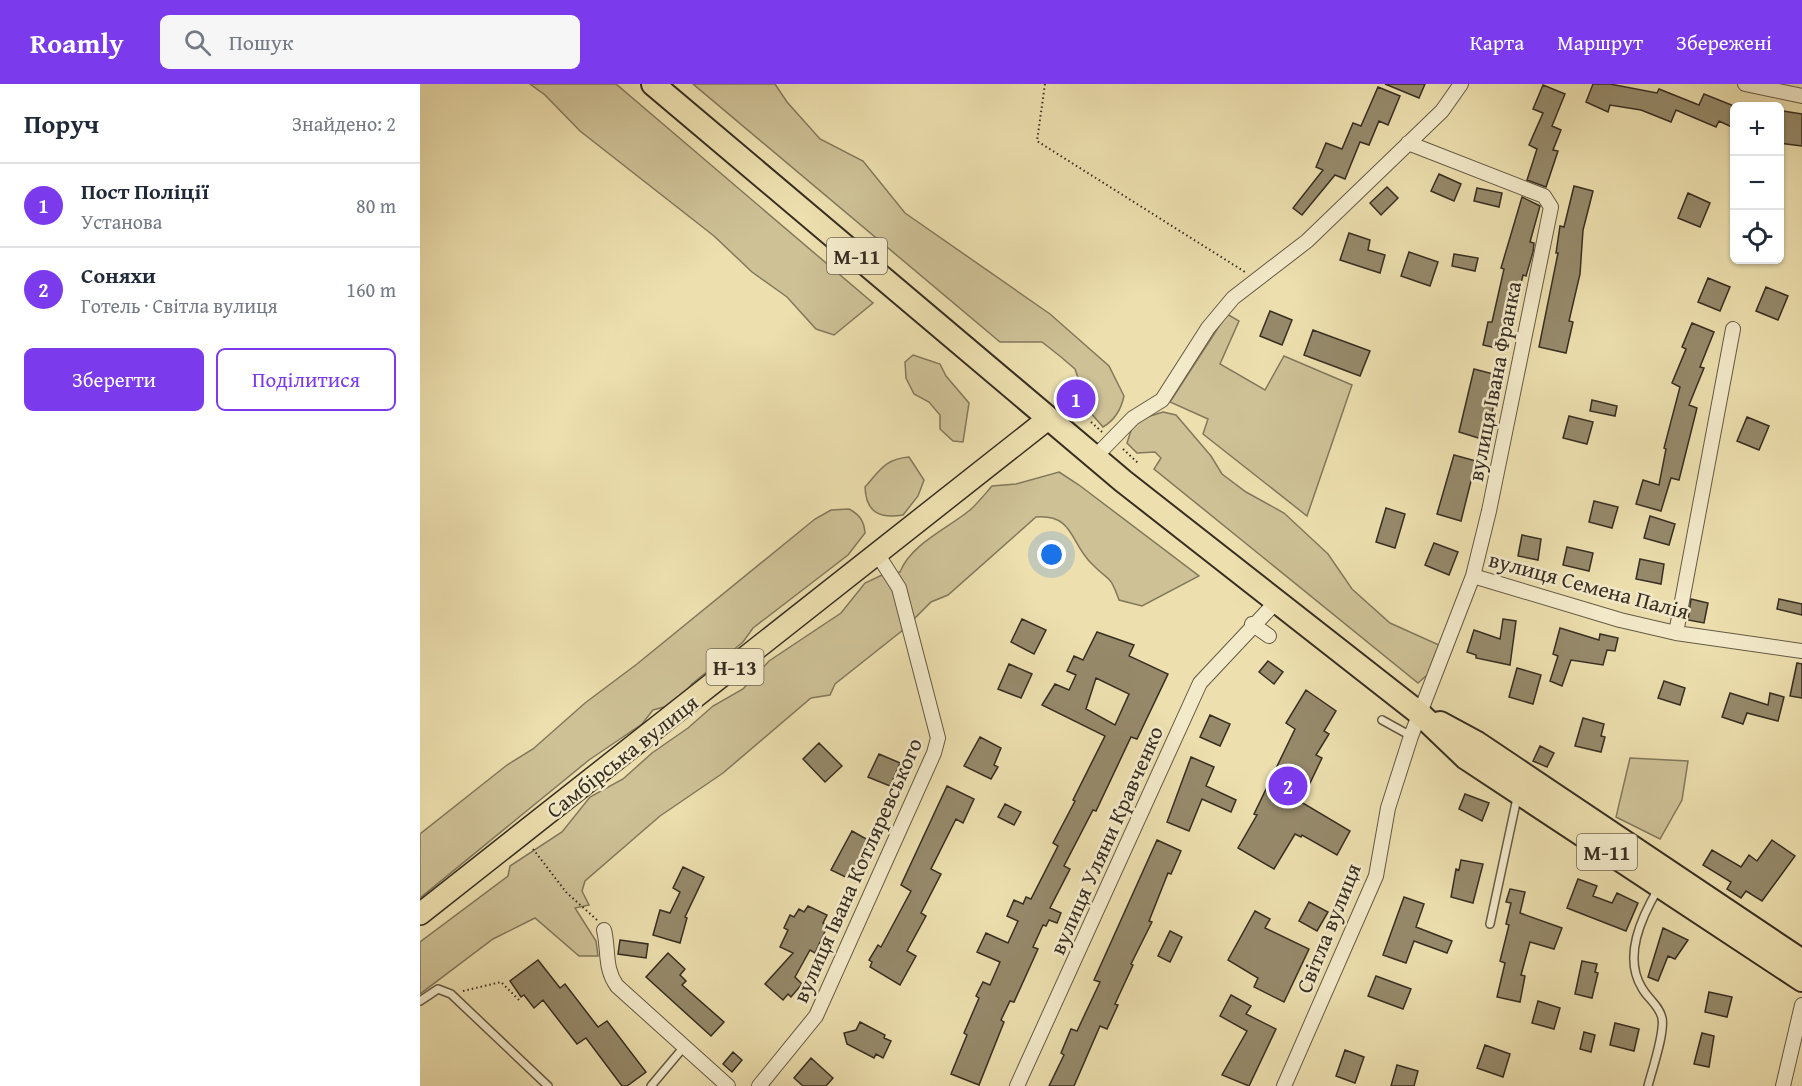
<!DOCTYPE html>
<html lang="uk">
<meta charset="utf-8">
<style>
body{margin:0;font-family:"Gentium Book Plus",serif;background:#f6f6f7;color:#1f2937}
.controls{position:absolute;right:18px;top:18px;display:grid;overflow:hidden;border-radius:9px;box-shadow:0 2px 4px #0004}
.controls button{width:54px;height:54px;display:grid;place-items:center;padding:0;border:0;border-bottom:2px solid #e0e1e3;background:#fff;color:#1f2937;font:30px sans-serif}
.you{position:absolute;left:632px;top:471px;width:21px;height:21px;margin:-15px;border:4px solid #fff;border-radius:50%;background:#1a73e8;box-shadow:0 0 0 9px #1a73e833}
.badge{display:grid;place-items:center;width:39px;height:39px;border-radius:50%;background:#7c3aed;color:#fff;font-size:20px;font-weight:700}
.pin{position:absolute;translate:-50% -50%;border:3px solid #fff;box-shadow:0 2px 6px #0006}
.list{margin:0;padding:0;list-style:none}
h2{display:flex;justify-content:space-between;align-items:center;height:78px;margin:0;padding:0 24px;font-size:26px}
h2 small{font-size:20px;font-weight:400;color:#747a83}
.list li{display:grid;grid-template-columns:39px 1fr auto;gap:18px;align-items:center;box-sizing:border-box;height:84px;padding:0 24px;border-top:2px solid #e0e1e3}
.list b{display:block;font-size:22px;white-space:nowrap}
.list p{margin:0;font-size:20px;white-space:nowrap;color:#747a83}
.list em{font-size:20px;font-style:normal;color:#747a83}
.actions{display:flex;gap:12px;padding:18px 24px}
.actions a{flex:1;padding:14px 0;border:2px solid #7c3aed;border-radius:9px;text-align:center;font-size:21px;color:#7c3aed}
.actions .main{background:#7c3aed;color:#fff}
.icon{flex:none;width:33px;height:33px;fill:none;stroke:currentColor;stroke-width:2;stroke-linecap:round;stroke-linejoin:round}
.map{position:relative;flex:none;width:1382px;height:1002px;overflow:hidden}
header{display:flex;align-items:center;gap:36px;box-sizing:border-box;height:84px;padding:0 30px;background:#7c3aed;color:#fff}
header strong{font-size:28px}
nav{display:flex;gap:33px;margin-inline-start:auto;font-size:21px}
.search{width:420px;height:54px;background:#f6f6f7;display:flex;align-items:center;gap:15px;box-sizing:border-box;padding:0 21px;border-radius:9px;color:#747a83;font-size:22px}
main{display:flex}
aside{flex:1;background:#fff}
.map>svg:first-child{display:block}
.green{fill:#cec196;stroke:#82785c;stroke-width:1.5}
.building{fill:#968a6b;stroke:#372e22;stroke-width:1.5;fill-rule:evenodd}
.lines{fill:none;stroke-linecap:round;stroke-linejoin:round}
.service-casing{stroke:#645a45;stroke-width:10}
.minor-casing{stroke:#645a45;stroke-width:16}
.primary-casing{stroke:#372e22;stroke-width:24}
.trunk-casing{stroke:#372e22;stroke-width:26}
.path{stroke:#372e22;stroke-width:2;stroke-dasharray:1.5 3;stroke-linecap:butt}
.service{stroke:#f3eaca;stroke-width:7}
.minor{stroke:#f3eaca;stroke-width:14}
.primary{stroke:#eddfae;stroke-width:21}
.trunk{stroke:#eddfae;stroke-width:22}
.labels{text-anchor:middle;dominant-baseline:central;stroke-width:5;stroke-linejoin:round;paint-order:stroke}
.shield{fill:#f3eaca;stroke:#6f6654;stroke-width:1.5}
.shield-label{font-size:21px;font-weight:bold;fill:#372e22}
.street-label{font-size:22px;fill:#372e22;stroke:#f3eaca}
</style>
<header>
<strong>Roamly</strong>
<div class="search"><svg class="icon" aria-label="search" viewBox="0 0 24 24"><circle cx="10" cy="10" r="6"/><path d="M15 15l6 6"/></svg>Пошук</div>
<nav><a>Карта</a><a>Маршрут</a><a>Збережені</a></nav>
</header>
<main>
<aside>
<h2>Поруч<small>Знайдено: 2</small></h2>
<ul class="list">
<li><span class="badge">1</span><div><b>Пост Поліції</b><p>Установа</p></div><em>80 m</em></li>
<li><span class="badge">2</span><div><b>Соняхи</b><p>Готель · Світла вулиця</p></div><em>160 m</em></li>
</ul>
<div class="actions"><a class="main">Зберегти</a><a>Поділитися</a></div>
</aside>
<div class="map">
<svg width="1382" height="1002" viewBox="0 0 1382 1002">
<rect width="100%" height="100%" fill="#eddfae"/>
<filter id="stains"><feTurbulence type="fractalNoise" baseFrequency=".00333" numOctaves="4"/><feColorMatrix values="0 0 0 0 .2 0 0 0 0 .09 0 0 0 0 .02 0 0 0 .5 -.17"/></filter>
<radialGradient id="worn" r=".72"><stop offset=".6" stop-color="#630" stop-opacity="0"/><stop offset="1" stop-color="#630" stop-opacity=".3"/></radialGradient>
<path class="green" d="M110 0H196L453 219 414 251 396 245 367 213 332 188 294 152 160 47 125 11Z
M273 0H355L367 18 400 55 443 77 485 129 630 230 689 282 704 312C701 326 695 336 683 343L670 328 655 285 641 273 622 258H580Z
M807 230 819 237 800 280 845 306 864 272 932 301 887 432 783 350 788 335 750 318Z
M493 271 520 280 526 292 549 319 543 358 533 357 520 345V331L509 318 494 310 486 294 485 278Z
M743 328 756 331 791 372 802 390 826 408 864 429 893 456 908 470 932 505 970 539 1019 561 1023 577 998 599 734 385 741 374 735 368 717 369 707 359 714 337Z
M489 373 504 396 498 412 483 431C459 435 446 428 445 403 460 386 465 375 489 373Z
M639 388 659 401 779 492 722 522 699 516C689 488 689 498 672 480 650 459 654 430 616 433L528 511 511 518 483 546 415 600 410 611 391 614 303 689 240 732 165 797 162 807 169 821 155 824 176 857 178 872H159L115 834 73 855 0 910V858L88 792 90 782 142 748 170 713 203 695 232 669 268 644 293 622 323 605 349 577 421 529 445 499 462 491 480 488C491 460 527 445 550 426 558 419 565 410 572 402L596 400Z
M429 425C440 431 444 437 445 449L428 471 333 544 323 558 272 600 255 620 233 626 222 640 169 676 0 814V750L87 681 113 665 165 619 217 580 395 435 411 426Z
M1210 674 1268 677 1262 716 1240 755 1196 733Z"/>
<path class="building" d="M965 0H1005L999 14Z
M1173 0H1190L1237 9 1239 5 1279 21 1284 10 1314 22V44L1299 37 1296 43 1256 26 1251 38 1221 26 1190 21 1188 28 1166 18Z
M1123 1 1145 10 1132 42 1141 46 1133 66 1138 67 1126 103 1107 96 1117 65 1109 61 1123 29 1113 25Z
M958 3 980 12 968 41 959 37 949 61 940 58 925 95 915 91 882 131 873 124 903 86 896 83 906 59 922 65 933 39 941 42Z
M1363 27 1382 30V62L1359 59Z
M1019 90 1041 100 1034 117 1011 107Z
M1154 102 1173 107 1163 146 1160 190 1149 237 1153 238 1146 269 1119 263 1138 169H1136L1140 142 1144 143Z
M967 103 978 114 961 131 950 119Z
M1057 104 1082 109 1079 123 1054 117Z
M1268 109 1290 119 1280 143 1258 134Z
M1102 113 1120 122 1110 158 1114 159 1113 168 1106 192 1103 191 1085 266 1063 261 1068 238H1072L1084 185 1081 184Z
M929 149 950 156 948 166 965 171 960 189 920 176Z
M989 168 1018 178 1010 202 981 192Z
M1034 170 1058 174 1055 187 1032 182Z
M1288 194 1310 203 1300 227 1278 218Z
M1346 203 1368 212 1358 236 1336 227Z
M850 227 872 236 862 261 840 252Z
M1272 239 1294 248 1280 283 1284 284 1269 321 1277 324 1259 396 1251 394 1241 427 1216 420 1223 396 1239 401 1246 365 1244 364 1260 303 1252 299 1266 265 1262 263Z
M893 246 950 267 940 292 884 271Z
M1054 285 1081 292 1065 356 1039 348Z
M1172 316 1197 322 1195 332 1170 327Z
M1149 332 1173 338 1167 360 1143 354Z
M1327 333 1349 342 1339 366 1317 357Z
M1034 371 1056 377 1041 437 1017 430Z
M1174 417 1198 423 1192 444 1169 438Z
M966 424 985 430 975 464 956 458Z
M1230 432 1255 440 1249 461 1224 454Z
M1102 451 1121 455 1118 476 1098 472Z
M1014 459 1038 468 1029 491 1005 481Z
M1147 463 1173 469 1169 487 1143 481Z
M1220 475 1244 480 1241 500 1216 495Z
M1271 515 1288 519 1284 539 1268 536Z
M1359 515 1382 520V531L1357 525Z
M602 535 626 546 614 570 591 558Z
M1083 535 1096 537 1090 581 1056 574V571L1047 568 1054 546 1080 555Z
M1140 544 1179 556 1180 550 1198 554 1195 567 1187 566 1183 581 1151 576 1142 602 1130 597 1138 572 1133 570Z
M677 548 714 561 709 572 748 590 717 655 711 653 676 727 673 726 644 782 650 785 630 824 641 829 637 839 629 836 626 842 623 841 613 863 618 865 594 918 590 917 581 936 584 938 559 1001 531 990 547 951 544 949 559 914 556 912 563 898 570 901 580 878 557 868 566 849 588 859 598 837 587 832 594 816 603 820 606 813 611 815 638 762 633 759 655 717 653 716 685 652 622 621 635 600 649 606 656 591 647 587 654 572 663 576ZM676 594 709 610 695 641 666 625Z
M848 577 863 588 854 600 839 588Z
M1377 579 1382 580V614L1370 612Z
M589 580 612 590 601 614 578 605Z
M1097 584 1121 591 1113 620 1089 613Z
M1244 597 1265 604 1260 621 1238 614Z
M886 606 916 627 904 647 909 650 896 671 902 674 881 718 930 747 917 771 882 751 881 753 875 750 854 785 818 764 837 731 834 730 875 645 866 639Z
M1310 609 1348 621 1350 609 1364 613 1358 637 1327 629 1323 640 1302 633Z
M790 631 810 640 800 662 780 653Z
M1163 634 1184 640 1181 652 1185 653 1181 668 1155 662Z
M560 653 581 664 574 681 578 683 571 695 544 682Z
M399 659 422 682 405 698 383 675Z
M1120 662 1134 669 1127 683 1113 677Z
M459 670 480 679 470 702 448 693Z
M771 673 794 683 786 702 816 716 811 728 782 715 769 747 747 738Z
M527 702 554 715 543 739 536 735 511 785 521 790 501 829 506 832 487 867 496 872 480 901 450 883 452 878 449 876 458 861 461 863 491 807 481 801Z
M1045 710 1069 719 1062 737 1039 725Z
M585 720 601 728 594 741 578 733Z
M432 747 457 761 438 799 411 786Z
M737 756 761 767 751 790 748 789 729 837 732 838 711 880 713 881 695 920 698 921 687 945 680 942 654 1002H629L644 971 641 969 651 945 657 947 680 898 674 896Z
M1352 756 1375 772 1342 817 1326 807 1321 814 1307 805 1311 798 1283 781 1292 766 1321 783 1329 771 1337 777Z
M1041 776 1063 780 1053 819 1031 813 1036 785 1039 786Z
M263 783 284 793 265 833 267 834 260 859 233 851 240 826 250 829 260 808 253 804Z
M1158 795 1177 802 1173 812 1192 819 1197 809 1218 819 1206 847 1147 824Z
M1090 805 1105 808 1100 829 1142 844 1134 865 1110 858 1101 891 1105 892 1100 918 1077 913 1085 879 1080 877 1089 841 1086 840 1091 819 1086 818Z
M984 813 1004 820 996 843 1032 857 1027 869 994 857 986 879 963 871Z
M889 818 908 828 897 847 879 837Z
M388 822 407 831 403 839 408 841 395 869 390 866 375 893 382 900 371 913 368 910 363 916 345 900 373 869 360 863 368 846 364 844 370 831 374 833 379 825 384 828Z
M835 827 850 835 845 844 889 865 864 918 834 903 838 894 808 876Z
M1243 844 1268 856 1255 875 1248 872 1238 897 1228 893Z
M750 847 762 853 750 878 738 872Z
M200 856 228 860 226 874 198 870Z
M248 869 265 885 260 891 266 897 262 901 304 938 291 952 226 893Z
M118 876 140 904 145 900 178 943 187 937 226 988 207 1002H202L166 954 157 960 123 916 114 924 104 911 101 913 90 897Z
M1162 877 1177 880 1175 888 1178 889 1172 914 1155 910Z
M956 892 991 905 983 925 948 912Z
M1289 908 1312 913 1307 933 1285 928Z
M811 911 831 922 826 930 856 945 829 1002 802 991 827 947 800 932Z
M1118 917 1140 924 1134 945 1112 939Z
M440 938 465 951 464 954 471 957 463 974 456 970 454 974 427 960 424 949 436 946Z
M1195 939 1219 945 1214 967 1190 961Z
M1164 948 1175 951 1171 968 1160 965Z
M1282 949 1294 952 1289 983 1274 980Z
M1065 961 1090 970 1083 993 1057 984Z
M925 966 944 973 935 999 916 992Z
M313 968 322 976 312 988 303 980Z
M391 974 413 994 406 1002H383L374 994Z
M977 981 998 987 994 1002H971Z"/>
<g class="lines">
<defs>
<path id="service" d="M962 636 991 652
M1070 840 1097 714
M0 917 18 905 31 910 128 1002
M231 1002 263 964
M1228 1002C1232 986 1245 949 1242 934 1239 921 1228 915 1222 904 1203 873 1221 834 1238 805"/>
<path id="minor" d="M1325 0 1382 12
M675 373 713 334 742 316 788 244 813 214 887 157 1022 27 1041 0
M1053 492 1200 536 1256 549 1382 567
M832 540 849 552
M1256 549 1313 245
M184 846C189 866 184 884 197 902L308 1002
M339 1002 396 932 514 669 518 654 479 504 458 471
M597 1002 780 599 856 518
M864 1002 956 792 968 724 991 652 1053 492 1069 427 1131 123 1124 112 988 59
M1363 1002 1382 921"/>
<path id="primary" d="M0 830 629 334"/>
<path id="trunk" d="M233 0 703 397 999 629 1046 674 1382 896
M1020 639 1057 659 1382 877"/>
</defs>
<use href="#service" class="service-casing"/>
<use href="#minor" class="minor-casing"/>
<use href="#primary" class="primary-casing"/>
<use href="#trunk" class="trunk-casing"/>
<path class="path" d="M625 0 617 57 825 188
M671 338 682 348
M703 365 718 379
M113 765 146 808 177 836
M43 907 81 898 100 917"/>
<use href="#service" class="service"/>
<use href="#minor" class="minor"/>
<use href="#primary" class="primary"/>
<use href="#trunk" class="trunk"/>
</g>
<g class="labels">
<g class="shield">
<rect x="407" y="154" width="60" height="36" rx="4.5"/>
<rect x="286.5" y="565" width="57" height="36" rx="4.5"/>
<rect x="1157" y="750" width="60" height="36" rx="4.5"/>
</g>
<g class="shield-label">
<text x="437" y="172">М-11</text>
<text x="315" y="583">Н-13</text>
<text x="1187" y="768">М-11</text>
</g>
<g class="street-label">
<text transform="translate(1074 297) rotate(-79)">вулиця Івана Франка</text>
<text transform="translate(1169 501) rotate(15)">вулиця Семена Палія</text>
<text transform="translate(202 672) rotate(-38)">Самбірська вулиця</text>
<text transform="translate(686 756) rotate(-66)">вулиця Уляни Кравченко</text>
<text transform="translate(437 786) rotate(-66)">вулиця Івана Котляревського</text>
<text transform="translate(908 844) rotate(-68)">Світла вулиця</text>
</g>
</g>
<rect width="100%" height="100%" filter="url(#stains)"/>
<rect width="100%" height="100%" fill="url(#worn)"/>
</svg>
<div class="controls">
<button>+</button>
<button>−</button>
<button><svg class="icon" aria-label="locate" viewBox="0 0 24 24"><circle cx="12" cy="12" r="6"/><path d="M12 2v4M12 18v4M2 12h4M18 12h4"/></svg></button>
</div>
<div class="you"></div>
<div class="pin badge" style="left:656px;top:315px">1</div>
<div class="pin badge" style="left:868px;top:702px">2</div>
</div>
</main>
